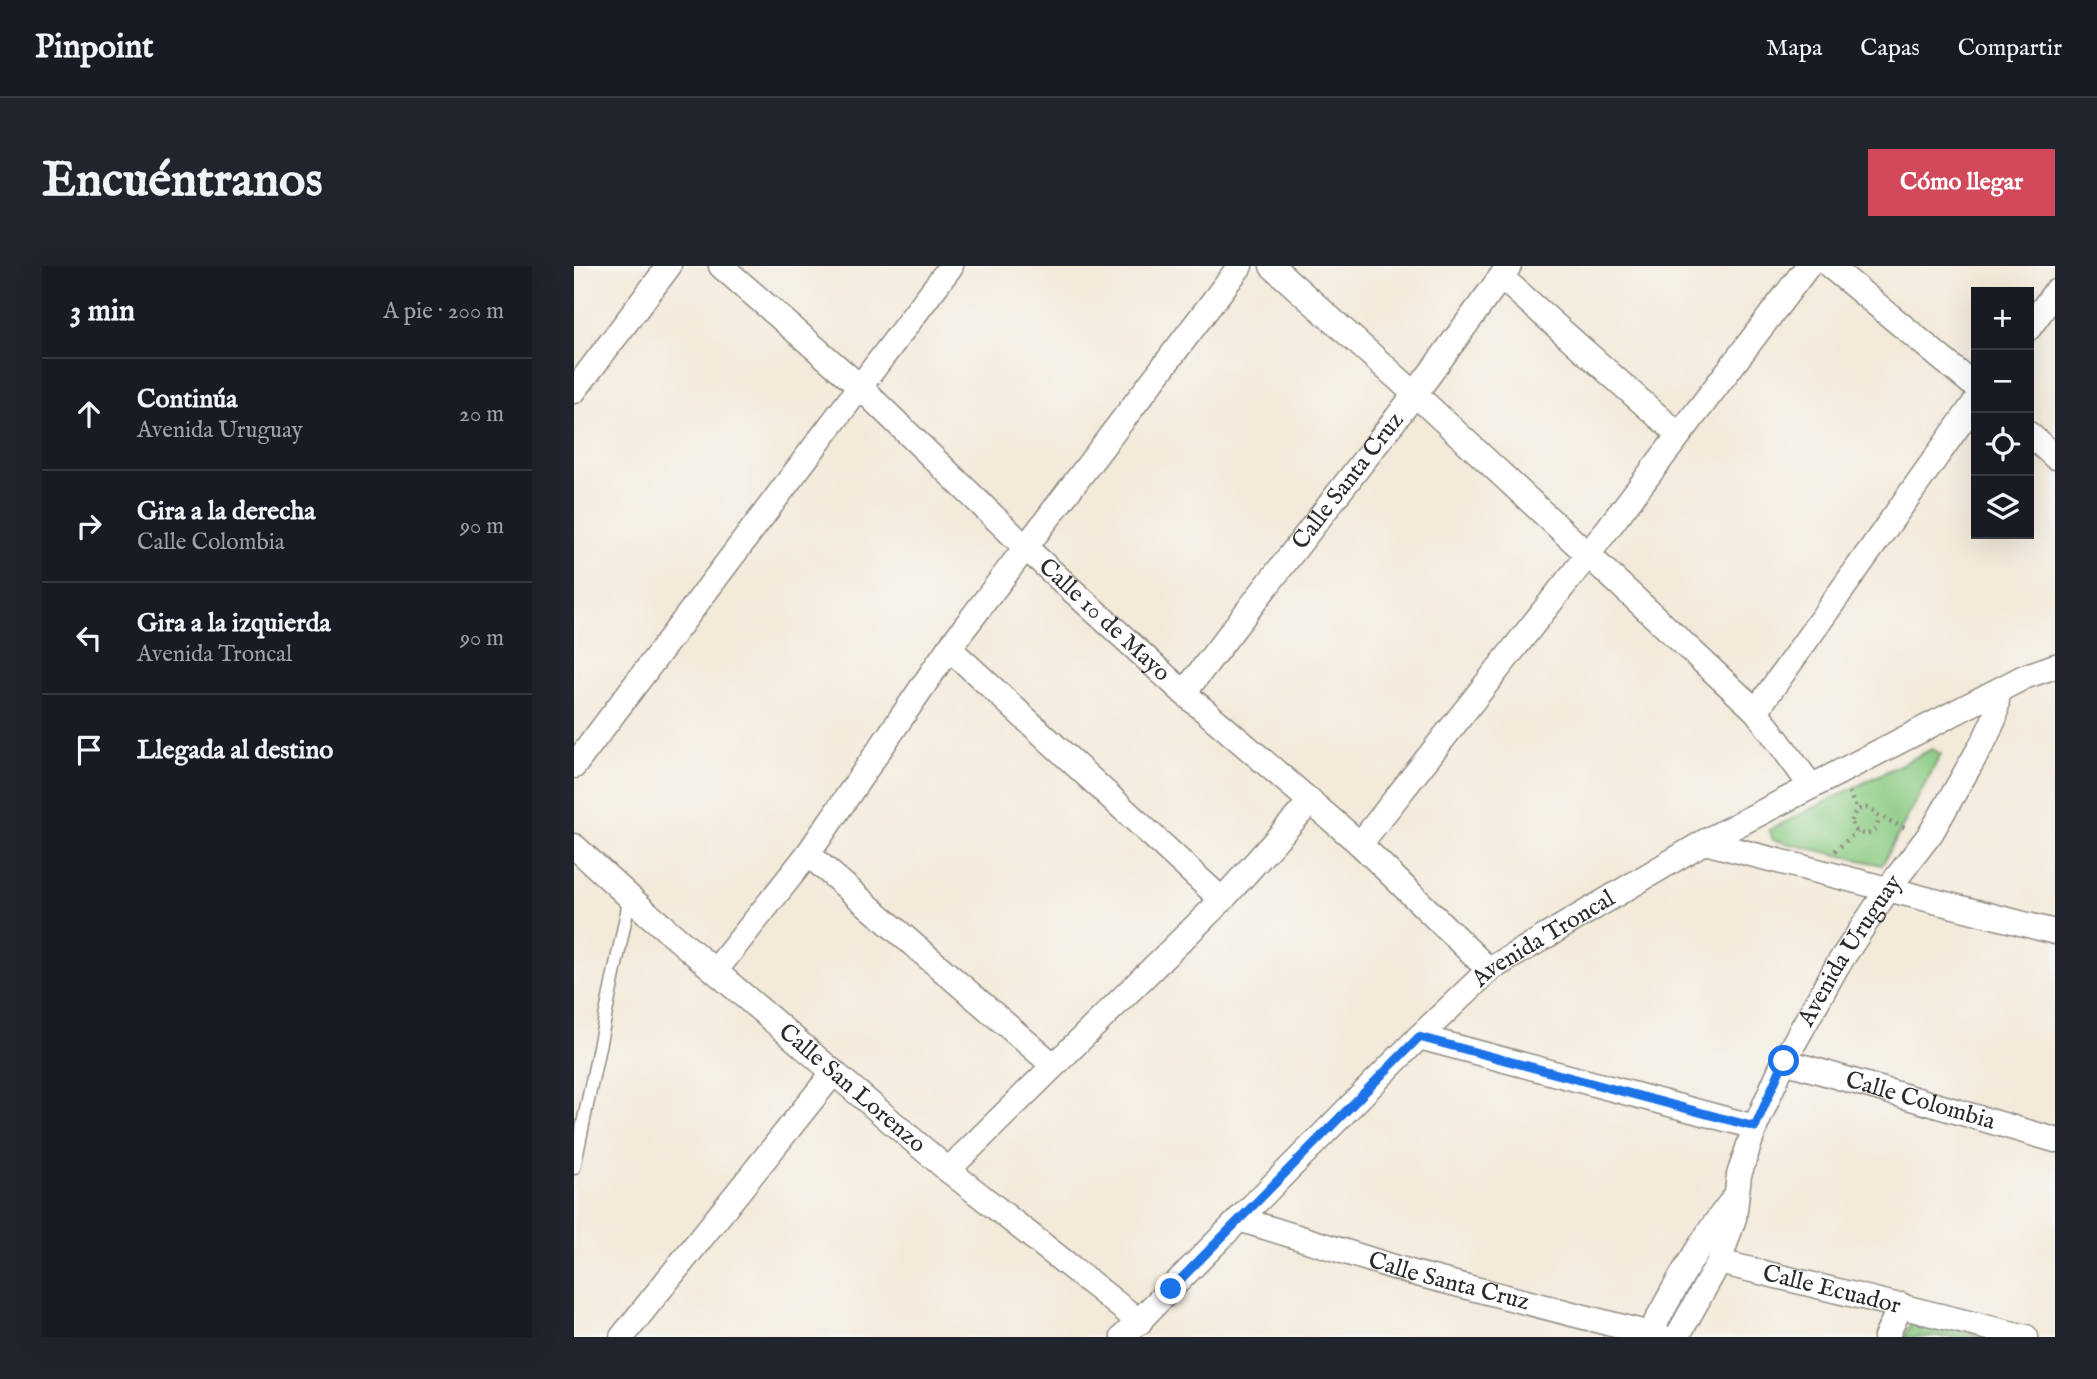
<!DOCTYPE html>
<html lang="es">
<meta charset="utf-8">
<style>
body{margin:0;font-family:"IM FELL English",serif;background:#20242c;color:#f1f3f6}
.controls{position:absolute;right:21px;top:21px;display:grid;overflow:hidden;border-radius:0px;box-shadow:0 7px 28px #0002}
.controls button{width:63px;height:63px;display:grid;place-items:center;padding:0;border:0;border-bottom:2px solid #363941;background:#171b24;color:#f1f3f6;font:35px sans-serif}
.stop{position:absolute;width:21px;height:21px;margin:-16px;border:5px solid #1a73e8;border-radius:50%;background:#fff}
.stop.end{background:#1a73e8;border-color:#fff;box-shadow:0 2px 7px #0008}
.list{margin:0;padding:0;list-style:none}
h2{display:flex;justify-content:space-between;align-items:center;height:91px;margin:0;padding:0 28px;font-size:30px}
h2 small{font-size:23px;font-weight:400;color:#9ea1a6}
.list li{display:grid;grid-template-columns:46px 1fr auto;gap:21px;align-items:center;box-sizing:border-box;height:112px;padding:0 28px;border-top:2px solid #363941}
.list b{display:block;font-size:26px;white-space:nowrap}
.list p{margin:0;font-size:23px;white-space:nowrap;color:#9ea1a6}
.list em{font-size:23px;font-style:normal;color:#9ea1a6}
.icon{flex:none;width:38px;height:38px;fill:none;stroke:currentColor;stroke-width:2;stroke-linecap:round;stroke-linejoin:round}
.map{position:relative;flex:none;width:1481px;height:1071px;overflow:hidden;border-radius:0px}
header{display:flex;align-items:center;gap:42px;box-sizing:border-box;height:98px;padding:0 35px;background:#171b24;border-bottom:2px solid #363941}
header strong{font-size:33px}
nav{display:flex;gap:38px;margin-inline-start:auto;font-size:24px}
.intro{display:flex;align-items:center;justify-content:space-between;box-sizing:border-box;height:168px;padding:0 42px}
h1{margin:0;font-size:49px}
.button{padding:18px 32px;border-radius:0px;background:#d1495b;color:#fff;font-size:24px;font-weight:700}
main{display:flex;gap:42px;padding:0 42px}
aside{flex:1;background:#171b24;border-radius:0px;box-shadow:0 7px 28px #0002}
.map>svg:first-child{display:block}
.green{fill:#8acb82;stroke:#5a7b56;stroke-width:2}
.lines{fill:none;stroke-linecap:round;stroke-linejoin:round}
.lane-casing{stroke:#908a82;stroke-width:15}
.street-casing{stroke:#908a82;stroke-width:27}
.path{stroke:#908a82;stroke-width:4.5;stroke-dasharray:2 5;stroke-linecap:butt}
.lane{stroke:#fff;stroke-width:12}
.street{stroke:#fff;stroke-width:24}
.route{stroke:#1a73e8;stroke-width:9}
.labels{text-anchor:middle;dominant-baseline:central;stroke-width:6;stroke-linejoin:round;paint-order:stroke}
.street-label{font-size:24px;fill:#2b2b2b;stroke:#f6f6f2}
</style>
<header>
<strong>Pinpoint</strong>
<nav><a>Mapa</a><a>Capas</a><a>Compartir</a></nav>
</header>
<div class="intro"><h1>Encuéntranos</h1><a class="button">Cómo llegar</a></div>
<main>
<aside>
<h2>3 min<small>A pie · 200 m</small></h2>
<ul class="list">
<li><svg class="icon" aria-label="ahead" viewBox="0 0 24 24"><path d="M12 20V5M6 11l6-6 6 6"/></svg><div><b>Continúa</b><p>Avenida Uruguay</p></div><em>20 m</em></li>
<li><svg class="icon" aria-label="right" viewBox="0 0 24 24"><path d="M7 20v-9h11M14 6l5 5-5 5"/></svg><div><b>Gira a la derecha</b><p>Calle Colombia</p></div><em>90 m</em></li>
<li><svg class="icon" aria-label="left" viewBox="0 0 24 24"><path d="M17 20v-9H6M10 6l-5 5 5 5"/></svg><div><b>Gira a la izquierda</b><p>Avenida Troncal</p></div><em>90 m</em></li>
<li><svg class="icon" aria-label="arrive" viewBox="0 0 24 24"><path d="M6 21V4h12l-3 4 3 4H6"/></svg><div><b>Llegada al destino</b></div></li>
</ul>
</aside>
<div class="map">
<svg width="1481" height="1071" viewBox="0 0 1481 1071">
<rect width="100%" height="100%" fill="#f6f6f2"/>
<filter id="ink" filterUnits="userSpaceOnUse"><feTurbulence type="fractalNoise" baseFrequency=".0143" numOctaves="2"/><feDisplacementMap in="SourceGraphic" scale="14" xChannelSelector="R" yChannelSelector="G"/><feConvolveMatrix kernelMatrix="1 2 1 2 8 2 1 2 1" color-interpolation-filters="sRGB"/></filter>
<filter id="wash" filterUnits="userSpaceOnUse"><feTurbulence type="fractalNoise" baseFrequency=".00686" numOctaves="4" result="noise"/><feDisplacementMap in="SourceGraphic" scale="28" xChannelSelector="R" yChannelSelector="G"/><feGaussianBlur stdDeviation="1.57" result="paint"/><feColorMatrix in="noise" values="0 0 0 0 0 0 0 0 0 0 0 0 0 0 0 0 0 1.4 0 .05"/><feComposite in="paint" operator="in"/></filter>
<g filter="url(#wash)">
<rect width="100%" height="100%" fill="#f4eada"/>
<path class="green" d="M1358 483 1367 488 1308 599 1199 574 1195 564Z
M1340 1052 1415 1071H1330Z"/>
</g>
<g filter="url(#ink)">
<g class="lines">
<defs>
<path id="lane" d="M0 902 56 631"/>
<g id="street">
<path id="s1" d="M147 0 286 121 451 281 610 427 786 578 915 704"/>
<path d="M698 0 841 128 1182 445 1237 520"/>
<path d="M1256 0 1402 121"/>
<path d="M927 11 1105 169"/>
<path d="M1455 62 1481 26"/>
<path d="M0 125 95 0"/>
<path d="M1455 168 1481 191"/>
<path d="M375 382 648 634"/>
<path id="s2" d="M610 427 841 128 935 0"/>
<path d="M1182 445 1402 135"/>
<path d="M0 500 377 0"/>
<path d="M1130 576 1481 666"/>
<path d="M786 578 1013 290 1234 0"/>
<path id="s3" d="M0 580 73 647 374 904 566 1056"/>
<path d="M234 588 479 799"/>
<path d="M142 704 234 588 375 382 666 0"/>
<path d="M845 771 1181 861"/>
<path id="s4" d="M1210 795 1481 874"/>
<path d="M374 904 648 634 737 535"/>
<path id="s5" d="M665 953 839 1007 1088 1071"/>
<path id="s6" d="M1145 996 1452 1071"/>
<path d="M48 1071 260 806"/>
<path id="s7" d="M549 1071 845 771 915 704 1130 576 1450 411 1481 400"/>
<path d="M1074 1071C1100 1022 1126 975 1160 932"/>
<path id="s8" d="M1103 1071 1145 996 1160 952 1165 909 1181 861 1210 795 1263 700 1314 623 1357 567 1411 473 1421 451 1424 425"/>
<path d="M1312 1071 1327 1039"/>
</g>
</defs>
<use href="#lane" class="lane-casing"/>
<use href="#street" class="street-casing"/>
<path class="path" d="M1275 526 1283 544
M1278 555a13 13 0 1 1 26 0a13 13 0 1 1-26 0Z
M1303 549 1333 563
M1261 585 1283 565"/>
<use href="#lane" class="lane"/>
<use href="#street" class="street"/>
</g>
</g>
<g class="lines" filter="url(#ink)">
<path class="route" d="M597 1023 845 771 1181 861 1210 795"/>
</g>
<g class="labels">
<g class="street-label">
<text stroke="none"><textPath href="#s2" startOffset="268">Calle Santa Cruz</textPath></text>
<text stroke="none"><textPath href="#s1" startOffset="522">Calle 10 de Mayo</textPath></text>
<text stroke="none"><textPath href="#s7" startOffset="581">Avenida Troncal</textPath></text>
<text stroke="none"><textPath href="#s8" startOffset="427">Avenida Uruguay</textPath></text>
<text stroke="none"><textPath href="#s3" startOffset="369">Calle San Lorenzo</textPath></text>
<text stroke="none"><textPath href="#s4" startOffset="142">Calle Colombia</textPath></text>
<text stroke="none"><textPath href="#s5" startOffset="219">Calle Santa Cruz</textPath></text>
<text stroke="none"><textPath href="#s6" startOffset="116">Calle Ecuador</textPath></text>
</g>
</g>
</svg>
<div class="controls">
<button>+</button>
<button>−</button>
<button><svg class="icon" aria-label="locate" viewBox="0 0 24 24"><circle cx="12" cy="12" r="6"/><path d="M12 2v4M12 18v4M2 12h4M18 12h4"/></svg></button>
<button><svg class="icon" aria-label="layers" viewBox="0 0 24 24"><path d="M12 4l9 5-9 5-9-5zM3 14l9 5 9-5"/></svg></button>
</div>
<div class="stop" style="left:1210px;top:795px"></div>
<div class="stop end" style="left:597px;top:1023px"></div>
</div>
</main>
